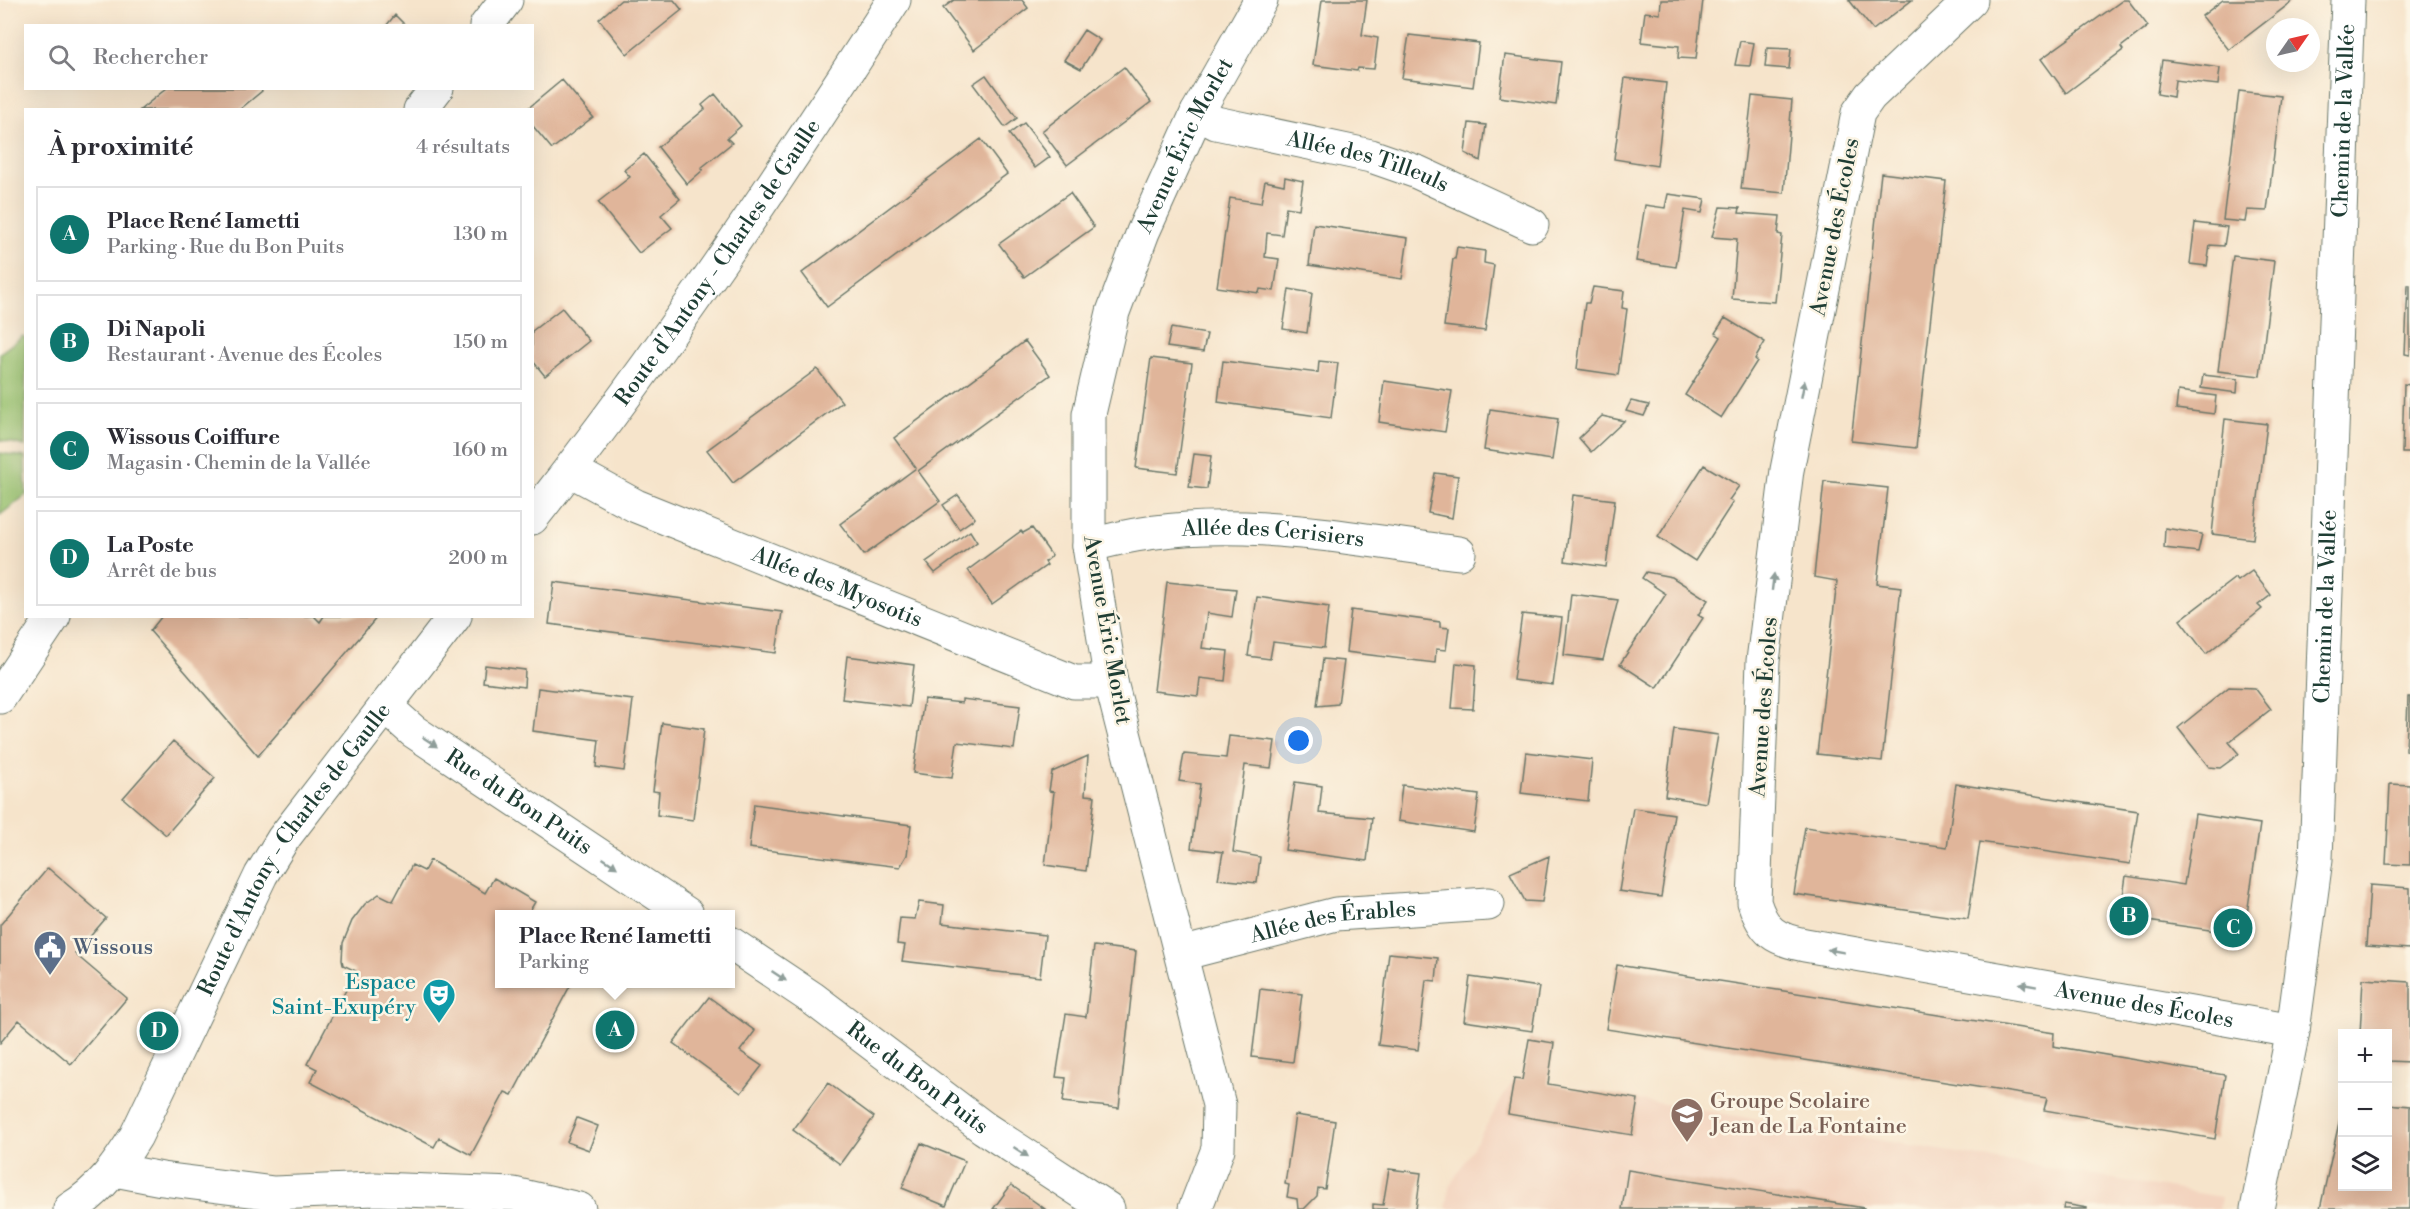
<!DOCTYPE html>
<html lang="fr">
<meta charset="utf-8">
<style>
body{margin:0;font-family:"Libre Bodoni",serif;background:#f2f2f3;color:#2b2b33}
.controls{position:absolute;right:18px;bottom:18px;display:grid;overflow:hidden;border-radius:0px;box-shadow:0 6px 24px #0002}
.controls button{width:54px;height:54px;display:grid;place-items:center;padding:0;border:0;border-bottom:2px solid #e1e1e2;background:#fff;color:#2b2b33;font:30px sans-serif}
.compass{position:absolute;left:2266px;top:18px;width:54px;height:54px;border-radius:50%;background:#fff;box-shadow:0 6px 24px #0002;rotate:56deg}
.you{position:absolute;left:1299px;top:741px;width:21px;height:21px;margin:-15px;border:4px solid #fff;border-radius:50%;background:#1a73e8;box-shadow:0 0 0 9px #1a73e833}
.badge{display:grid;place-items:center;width:39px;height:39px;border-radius:50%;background:#0f766e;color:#fff;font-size:20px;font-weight:700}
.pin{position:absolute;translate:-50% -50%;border:3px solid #fff;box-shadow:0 2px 6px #0006}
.popup{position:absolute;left:495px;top:910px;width:240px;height:78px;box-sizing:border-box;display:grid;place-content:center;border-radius:0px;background:#fff;filter:drop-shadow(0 2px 4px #0005);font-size:20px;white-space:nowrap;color:#7c7c81}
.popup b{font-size:22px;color:#2b2b33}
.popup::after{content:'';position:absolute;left:50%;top:100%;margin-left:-12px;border:12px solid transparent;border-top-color:#fff}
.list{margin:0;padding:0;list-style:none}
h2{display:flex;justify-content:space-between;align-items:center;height:78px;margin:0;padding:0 24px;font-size:26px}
h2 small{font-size:20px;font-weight:400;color:#7c7c81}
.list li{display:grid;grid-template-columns:39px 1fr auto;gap:18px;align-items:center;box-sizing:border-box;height:96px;margin:0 12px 12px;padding:0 12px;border:2px solid #e1e1e2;border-radius:0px}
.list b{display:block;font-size:22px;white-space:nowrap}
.list p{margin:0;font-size:20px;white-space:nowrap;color:#7c7c81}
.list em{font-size:20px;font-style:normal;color:#7c7c81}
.icon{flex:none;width:33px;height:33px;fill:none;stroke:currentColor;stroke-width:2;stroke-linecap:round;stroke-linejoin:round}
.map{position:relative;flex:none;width:2410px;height:1209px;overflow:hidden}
.search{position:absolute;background:#fff;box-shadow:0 6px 24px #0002;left:24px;top:24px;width:510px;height:66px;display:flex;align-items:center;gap:15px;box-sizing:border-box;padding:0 21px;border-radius:0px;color:#7c7c81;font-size:22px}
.panel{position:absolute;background:#fff;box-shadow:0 6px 24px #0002;left:24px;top:108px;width:510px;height:510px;border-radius:0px}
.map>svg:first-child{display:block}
.built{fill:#f3d4bf}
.green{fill:#97c16d;stroke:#5b7f50;stroke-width:1.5}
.building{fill:#e0b59a}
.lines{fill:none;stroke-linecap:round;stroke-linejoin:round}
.minor-casing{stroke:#6a7769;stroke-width:35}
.minor{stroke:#fff;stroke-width:33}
.oneway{fill:#8f9e9a}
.labels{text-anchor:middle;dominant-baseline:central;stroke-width:5;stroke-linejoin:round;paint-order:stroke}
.street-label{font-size:22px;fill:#1f3d34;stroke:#fcf5e5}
.service-label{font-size:22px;fill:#4e5e75;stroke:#fcf5e5;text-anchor:start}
.culture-label{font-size:22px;fill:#0d838f;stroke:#fcf5e5;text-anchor:end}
.education-label{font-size:22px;fill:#785e54;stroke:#fcf5e5;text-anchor:start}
</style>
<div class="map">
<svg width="2410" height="1209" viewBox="0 0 2410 1209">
<rect width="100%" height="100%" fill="#fcf5e5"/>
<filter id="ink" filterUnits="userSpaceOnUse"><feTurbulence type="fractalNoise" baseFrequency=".0167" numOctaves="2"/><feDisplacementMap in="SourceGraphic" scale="12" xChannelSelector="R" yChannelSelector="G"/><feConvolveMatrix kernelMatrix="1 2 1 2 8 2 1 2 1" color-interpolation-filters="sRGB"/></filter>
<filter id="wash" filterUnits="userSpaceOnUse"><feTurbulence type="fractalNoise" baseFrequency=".008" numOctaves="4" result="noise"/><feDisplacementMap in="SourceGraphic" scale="24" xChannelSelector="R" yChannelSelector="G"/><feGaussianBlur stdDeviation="1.35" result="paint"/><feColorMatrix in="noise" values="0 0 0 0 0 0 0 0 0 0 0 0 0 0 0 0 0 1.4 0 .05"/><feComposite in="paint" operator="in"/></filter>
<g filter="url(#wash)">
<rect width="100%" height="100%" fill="#f6e4cb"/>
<path class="built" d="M1514 1079 2221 1197 2219 1209H1446L1450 1186Z"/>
<path class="green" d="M23 336 26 339 25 446 0 440V353Z
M0 453 25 457 26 495 0 515Z"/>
<g id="blocks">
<path class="building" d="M621 0H674L682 10 627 54 599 19Z
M954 0H1022L1028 8 974 50 943 8Z
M1322 0H1367L1362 35 1378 38 1374 69 1358 68 1357 71 1313 65Z
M1661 0H1703L1696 59 1678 58 1679 46 1641 42 1645 12 1660 14Z
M1849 0H1912L1873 30Z
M2123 0H2128L2148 26 2121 47 2123 50 2066 93 2041 59Z
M2223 0H2294L2229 50 2202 16Z
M395 15 406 26H386Z
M1084 30 1100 40 1081 69 1064 60Z
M1409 35 1479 43 1473 87 1402 78Z
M1740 41 1754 43 1750 66 1735 65Z
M1767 48 1791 49 1789 69 1765 67Z
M1505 55 1561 62 1556 105 1499 97Z
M2162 60 2220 68 2218 85 2175 80 2173 97 2157 94Z
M1124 67 1151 102 1067 165 1042 131Z
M986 75 1017 118 1005 127 973 84Z
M1625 78 1666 83 1657 166 1614 159Z
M562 80 593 117 552 149 532 125V110H526Z
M167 88H261L262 91 239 110H140Z
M2239 91 2281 96 2267 211 2247 210 2245 222 2223 220Z
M715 94 741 126 727 138 732 143 701 168 703 170 687 184 658 147 705 109 702 105Z
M1752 96 1792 100 1784 193 1741 189Z
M1024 123 1050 157 1035 168 1009 134Z
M1469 123 1486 125 1481 161 1465 153Z
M981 139 1007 174 827 307 802 273Z
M644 154 680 199 661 215 672 228 639 253 598 202 630 177 624 170Z
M1881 173 1946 181 1916 448 1851 441Z
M1285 177 1303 181 1299 209 1286 207 1282 235 1267 233 1265 257 1279 259 1274 291 1260 289 1259 293 1217 287 1230 198 1261 203 1265 181 1284 185Z
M1070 193 1094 227 1024 277 999 244Z
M1668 194 1705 199 1702 213 1685 210 1676 267 1636 261 1645 205 1665 208Z
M1720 207 1740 208 1739 213 1780 216 1778 234 1782 235 1775 302 1732 299 1737 239 1712 237Z
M2195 223 2227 227 2224 246 2210 245 2207 266 2190 264Z
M1314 224 1408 238 1402 279 1309 265Z
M1457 247 1485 251 1484 263 1494 265 1485 331 1444 326 1453 259H1455Z
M2233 256 2274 261 2260 376 2218 371Z
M2408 285H2410V355L2405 354Z
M1593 287 1624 291 1622 308 1627 309 1618 375 1577 369 1585 303H1589Z
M1289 289 1312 293 1307 333 1283 329Z
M562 308 589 341 545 376 532 360V331Z
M1725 318 1765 342 1755 359 1757 361 1721 418 1685 395 1721 337 1715 333Z
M1171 328 1207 334 1203 352 1167 347Z
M1025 341 1050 375 918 471 940 501 864 555 840 524 916 468 894 438Z
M1151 358 1192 363 1177 473 1136 468Z
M1223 361 1318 373 1319 361 1338 363 1331 418 1218 402Z
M817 369 842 402 733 483 707 450Z
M2203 375 2238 379 2237 393 2201 388Z
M1384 381 1452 391 1445 432 1379 422Z
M2404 384 2410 385V453H2402Z
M2178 391 2216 396 2214 414 2176 409Z
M1631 401 1649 405 1644 416 1626 411Z
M1490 409 1558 419 1552 460 1484 450Z
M1602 416 1624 421 1591 452 1579 438Z
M2225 419 2267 424 2253 539 2212 534Z
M1194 454 1211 456 1207 489 1189 487Z
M1704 465 1739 486 1729 500 1733 502 1695 561 1658 537Z
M1435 473 1458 476 1452 518 1428 513Z
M1824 481 1888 488 1877 584 1901 587 1882 761 1817 754 1837 581 1814 577Z
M958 495 975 518 959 529 943 505Z
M1573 495 1615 500 1606 567 1565 561Z
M1032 528 1052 556 1045 562 1047 565 992 604 968 570 1021 531 1023 533Z
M2165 528 2202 534 2198 552 2164 548Z
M970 531 977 542 935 573 926 562Z
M2252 571 2271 595 2258 605 2262 609 2206 654 2180 620 2235 578 2238 581Z
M1646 572 1672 577 1708 600 1698 615 1703 618 1657 688 1620 664 1666 594 1642 578Z
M554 582 782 612 776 653 549 624Z
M1167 582 1236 589 1232 617 1207 613 1202 648 1228 651 1225 681 1200 678 1198 696 1154 691Z
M1571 594 1618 600 1603 660 1564 655Z
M1257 597 1329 607 1324 648 1273 642 1270 659 1248 656Z
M1351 610 1440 622V627L1449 628 1446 650 1436 649 1435 663 1346 652Z
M1522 614 1562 618 1553 685 1513 680Z
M162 616H314L320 622 324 616H378L258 756 150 631Z
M847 656 914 665 909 707 842 699Z
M1323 659 1344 661 1338 704 1317 706Z
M1456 663 1476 665 1473 709 1452 708Z
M485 665 525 670 524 687 483 682Z
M2229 687 2255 688 2271 709 2229 742 2239 754 2220 768 2209 767 2178 728Z
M538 688 633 700 624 771 596 767 599 740 533 731Z
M2408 697H2410V751H2406Z
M924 699 962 703V699L1020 706 1014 749 957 742 952 778 913 773Z
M662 723 704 729 693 820 657 815 659 792 653 791Z
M1674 729 1718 735 1706 803 1665 796Z
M1229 736 1275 741 1271 768 1245 765 1233 852 1260 857 1257 883 1218 879 1223 852 1191 848 1200 784 1179 781 1184 754 1226 758Z
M173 741 215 778 166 835 123 798Z
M1526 752 1592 760 1588 801 1521 793Z
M1088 756 1085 795 1095 796 1086 871 1045 865 1054 792 1049 791 1052 772Z
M1295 782 1322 786 1319 813 1372 818 1367 861 1285 850Z
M1956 784 2138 811 2130 864 1980 842 1968 919 1794 894 1805 827 1947 847Z
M2390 784 2410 785V865L2386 864Z
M1402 785 1479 795 1474 832 1398 821Z
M754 804 911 825 907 855 900 867 749 848Z
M1633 808 1674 814 1661 897 1619 891Z
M2195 814 2260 824 2244 935 2120 917 2126 876 2184 885Z
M1549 856 1542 902 1525 901 1510 873Z
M430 860 485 893 494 878 535 902 528 914H500V984H571L512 1095 505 1092 471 1155 439 1138 434 1147 310 1082 317 1069 307 1064 356 971 343 965 342 960 343 943 352 921 365 904 379 894 393 901 412 865 424 871Z
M48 868 106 918 75 954 127 998 71 1064 19 1020 0 1043V925Z
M2370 885 2410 888V949L2366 946Z
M919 902 944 905 942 923 1045 935 1040 977 902 961 905 945 897 944 900 918 915 919Z
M1094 946 1136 951 1119 1108 1063 1102 1066 1078 1056 1077 1066 1014 1086 1017Z
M1389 953 1438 958 1436 981 1426 980 1418 1050 1378 1045Z
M1617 965 2054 1033 2053 1046 2225 1075 2215 1139 2044 1110 2047 1098 1606 1029Z
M1470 977 1539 987 1532 1031 1464 1021Z
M2363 979 2410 982V1062L2388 1061V1034H2360Z
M1260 989 1302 994 1293 1062 1252 1057Z
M709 997 755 1031 740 1051 762 1066 741 1093 673 1043Z
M1529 1039 1554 1043 1548 1084 1638 1099 1632 1135 1508 1114 1514 1079 1522 1080Z
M828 1083 874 1117 840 1164 793 1130Z
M2388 1104 2410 1106V1209H2320L2342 1109V1186H2388Z
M1295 1115 1335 1121 1325 1189 1318 1188 1317 1196 1304 1209H1298L1297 1199 1287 1197 1289 1185 1285 1184Z
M577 1118 598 1126 589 1150 567 1142Z
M921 1143 965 1161 946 1206 902 1188Z
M1389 1169 1421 1173 1416 1209H1373V1204L1383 1205Z
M1628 1170 1864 1208V1209H1622Z
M1011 1185 1045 1209H993Z
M2064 1204 2087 1208V1209H2063Z"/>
</g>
</g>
<g filter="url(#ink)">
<use href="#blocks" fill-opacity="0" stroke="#6a7769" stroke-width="1.5"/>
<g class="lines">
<defs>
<g id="minor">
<path id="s1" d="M1971 0 1870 96 1858 113 1787 470 1763 661 1754 902C1764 932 1774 939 1805 945L2293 1031"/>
<path d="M486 26 506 0"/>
<path d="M420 110 437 88"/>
<path id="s2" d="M1197 113 1216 123 1371 156 1417 172 1532 225"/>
<path id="s3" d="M570 470 636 506 1074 682H1111"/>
<path id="s4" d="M532 518C663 352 780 177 894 0"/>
<path id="s5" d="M1089 546C1211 509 1336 537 1459 553"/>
<path d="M0 697 54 616"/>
<path id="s6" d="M385 706 413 731 687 914"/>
<path id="s7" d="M730 943 812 998 984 1128 1108 1209"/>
<path id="s8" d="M1181 954 1336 914 1488 904"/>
<path d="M115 1170 162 1179 274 1193 375 1189 514 1194 579 1209"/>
<path id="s9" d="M70 1209C100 1191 118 1165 136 1136L261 875 283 839 455 616"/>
<path id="s10" d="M1195 1209 1218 1149 1219 1105 1111 682 1089 546V414L1113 312 1143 232 1197 113 1261 0"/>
<path id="s11" d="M2257 1209 2293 1031 2316 859 2348 0"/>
</g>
</defs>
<use href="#minor" class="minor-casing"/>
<use href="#minor" class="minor"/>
</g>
<defs><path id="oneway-solid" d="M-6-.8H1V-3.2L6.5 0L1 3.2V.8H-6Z" transform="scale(1.5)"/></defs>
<g class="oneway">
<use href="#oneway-solid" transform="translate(1803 389) rotate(-79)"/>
<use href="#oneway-solid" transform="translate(1773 582) rotate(-83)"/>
<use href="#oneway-solid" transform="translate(430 742) rotate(34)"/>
<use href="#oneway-solid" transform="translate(610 863) rotate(34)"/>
<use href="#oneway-solid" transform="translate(1836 951) rotate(-170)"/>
<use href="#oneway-solid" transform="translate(779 976) rotate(34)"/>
<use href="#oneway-solid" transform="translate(2028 985) rotate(-170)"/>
<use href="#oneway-solid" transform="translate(1021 1152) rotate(33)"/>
</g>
</g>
<defs>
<symbol id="civic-pin" viewBox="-11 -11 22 30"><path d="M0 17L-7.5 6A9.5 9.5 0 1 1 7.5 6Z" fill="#5c6f8a" stroke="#fcf5e5"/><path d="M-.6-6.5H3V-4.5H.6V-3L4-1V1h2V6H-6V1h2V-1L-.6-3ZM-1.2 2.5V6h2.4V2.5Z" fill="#fff"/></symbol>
<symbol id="theatre-pin" viewBox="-11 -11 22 30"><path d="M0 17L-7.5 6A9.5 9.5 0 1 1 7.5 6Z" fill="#0f9aa8" stroke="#fcf5e5"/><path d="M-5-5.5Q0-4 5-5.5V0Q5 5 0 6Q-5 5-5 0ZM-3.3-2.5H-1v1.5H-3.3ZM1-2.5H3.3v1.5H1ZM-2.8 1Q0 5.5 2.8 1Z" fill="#fff"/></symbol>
<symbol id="school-pin" viewBox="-11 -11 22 30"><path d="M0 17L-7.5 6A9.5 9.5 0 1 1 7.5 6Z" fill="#8d6e63" stroke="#fcf5e5"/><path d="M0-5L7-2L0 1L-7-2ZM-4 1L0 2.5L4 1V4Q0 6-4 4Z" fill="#fff"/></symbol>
</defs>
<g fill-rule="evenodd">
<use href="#civic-pin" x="31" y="928" width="38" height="52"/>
<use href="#theatre-pin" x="420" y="976" width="38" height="52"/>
<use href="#school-pin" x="1668" y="1095" width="38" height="52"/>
</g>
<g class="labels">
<g class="street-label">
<text stroke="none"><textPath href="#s11" startOffset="1094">Chemin de la Vallée</textPath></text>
<text stroke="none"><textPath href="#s10" startOffset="1101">Avenue Éric Morlet</textPath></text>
<text stroke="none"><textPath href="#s2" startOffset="178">Allée des Tilleuls</textPath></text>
<text transform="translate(1835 227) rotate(-79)">Avenue des Écoles</text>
<text stroke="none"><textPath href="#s4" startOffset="316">Route d'Antony - Charles de Gaulle</textPath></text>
<text stroke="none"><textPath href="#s5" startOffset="186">Allée des Cerisiers</textPath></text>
<text stroke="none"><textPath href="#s3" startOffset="292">Allée des Myosotis</textPath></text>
<text stroke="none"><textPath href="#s11" startOffset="608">Chemin de la Vallée</textPath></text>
<text transform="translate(1107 630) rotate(80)">Avenue Éric Morlet</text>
<text transform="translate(1764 707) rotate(-86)">Avenue des Écoles</text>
<text stroke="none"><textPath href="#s6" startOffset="165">Rue du Bon Puits</textPath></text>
<text stroke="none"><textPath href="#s9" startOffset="428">Route d'Antony - Charles de Gaulle</textPath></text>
<text stroke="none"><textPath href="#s8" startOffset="156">Allée des Érables</textPath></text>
<text stroke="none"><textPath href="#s1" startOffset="1374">Avenue des Écoles</textPath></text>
<text stroke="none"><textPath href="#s7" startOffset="231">Rue du Bon Puits</textPath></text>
</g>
<g class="service-label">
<text x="73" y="947">Wissous</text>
</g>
<g class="culture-label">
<text x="416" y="982">Espace<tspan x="416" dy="25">Saint-Exupéry</tspan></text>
</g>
<g class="education-label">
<text x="1710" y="1101">Groupe Scolaire<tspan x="1710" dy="25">Jean de La Fontaine</tspan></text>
</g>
</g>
</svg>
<div class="controls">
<button>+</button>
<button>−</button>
<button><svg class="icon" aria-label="layers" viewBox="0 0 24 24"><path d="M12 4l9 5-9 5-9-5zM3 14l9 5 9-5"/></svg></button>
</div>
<svg class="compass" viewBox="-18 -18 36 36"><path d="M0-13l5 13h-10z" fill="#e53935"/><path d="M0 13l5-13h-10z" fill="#7c7c81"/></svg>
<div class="you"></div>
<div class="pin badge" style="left:615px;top:1030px">A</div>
<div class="popup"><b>Place René Iametti</b>Parking</div>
<div class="pin badge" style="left:2129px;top:916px">B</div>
<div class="pin badge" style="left:2233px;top:928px">C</div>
<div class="pin badge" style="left:159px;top:1031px">D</div>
<div class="search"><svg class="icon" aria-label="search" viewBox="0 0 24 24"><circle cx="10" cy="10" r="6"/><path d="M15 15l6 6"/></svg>Rechercher</div>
<section class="panel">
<h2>À proximité<small>4 résultats</small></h2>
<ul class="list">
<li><span class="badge">A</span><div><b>Place René Iametti</b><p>Parking · Rue du Bon Puits</p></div><em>130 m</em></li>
<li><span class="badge">B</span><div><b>Di Napoli</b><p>Restaurant · Avenue des Écoles</p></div><em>150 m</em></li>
<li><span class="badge">C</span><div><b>Wissous Coiffure</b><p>Magasin · Chemin de la Vallée</p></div><em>160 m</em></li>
<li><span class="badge">D</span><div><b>La Poste</b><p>Arrêt de bus</p></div><em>200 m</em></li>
</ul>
</section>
</div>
